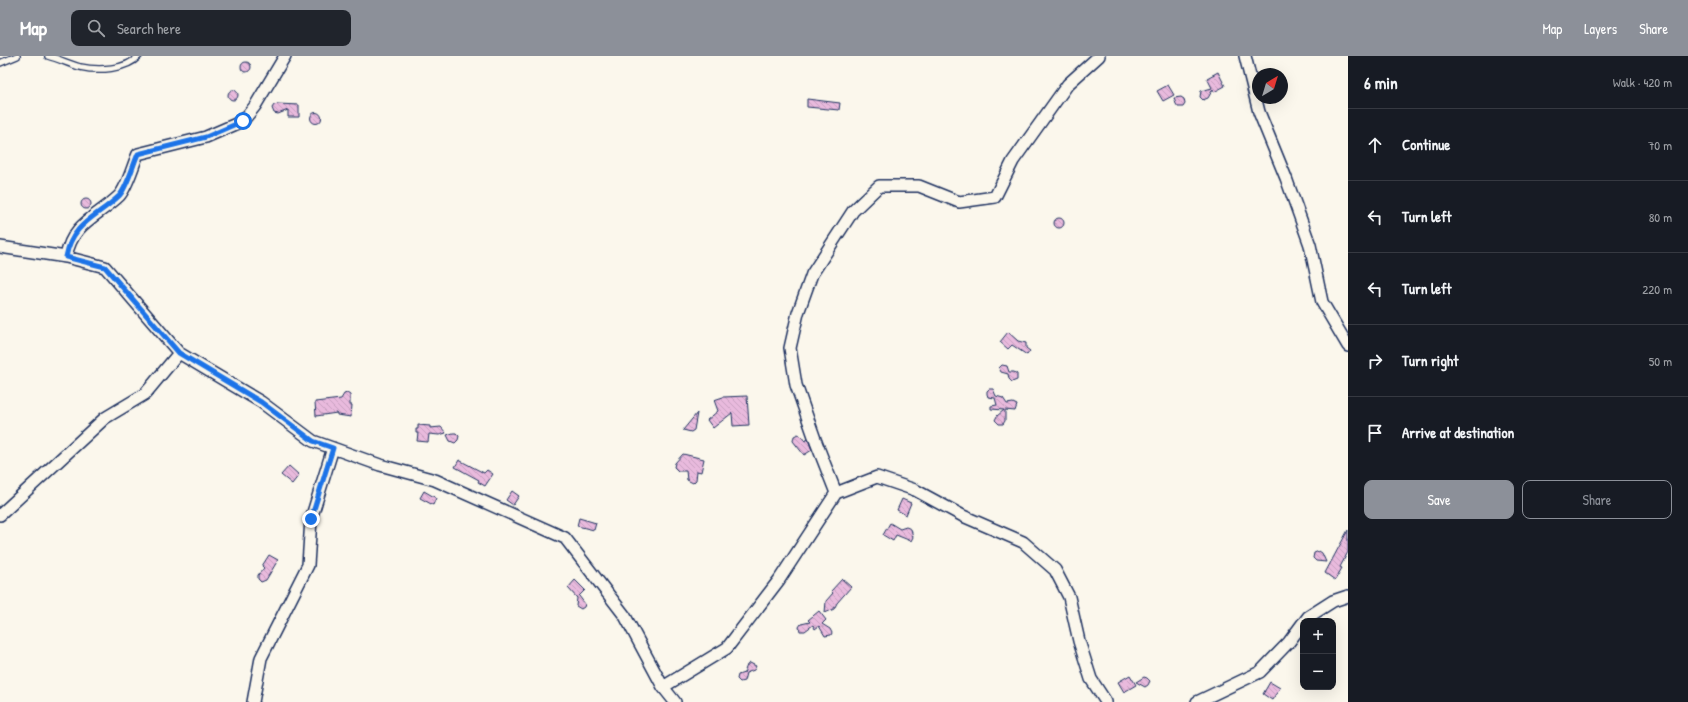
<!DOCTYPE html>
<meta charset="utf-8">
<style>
body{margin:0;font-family:"Patrick Hand",sans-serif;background:#20242c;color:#f1f3f6}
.controls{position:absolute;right:12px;bottom:12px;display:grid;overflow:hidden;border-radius:8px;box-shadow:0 4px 16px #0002}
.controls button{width:36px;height:36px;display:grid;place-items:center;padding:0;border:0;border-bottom:1px solid #363941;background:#171b24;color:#f1f3f6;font:20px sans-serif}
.compass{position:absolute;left:1252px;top:12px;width:36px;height:36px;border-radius:50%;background:#171b24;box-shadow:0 4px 16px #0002;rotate:38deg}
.stop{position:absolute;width:12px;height:12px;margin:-9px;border:3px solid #1a73e8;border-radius:50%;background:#fff}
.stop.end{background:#1a73e8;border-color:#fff;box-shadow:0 1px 4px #0008}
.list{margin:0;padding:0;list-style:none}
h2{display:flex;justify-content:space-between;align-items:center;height:52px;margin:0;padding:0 16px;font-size:17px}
h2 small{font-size:13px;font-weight:400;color:#9ea1a6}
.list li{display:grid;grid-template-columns:26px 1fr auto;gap:12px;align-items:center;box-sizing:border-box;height:72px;padding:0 16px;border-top:1px solid #363941}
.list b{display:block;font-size:15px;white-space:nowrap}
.list em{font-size:13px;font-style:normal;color:#9ea1a6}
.actions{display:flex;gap:8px;padding:12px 16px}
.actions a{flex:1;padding:9px 0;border:1px solid #8c9099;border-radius:8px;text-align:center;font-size:14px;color:#8c9099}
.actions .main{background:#8c9099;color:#fff}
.icon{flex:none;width:22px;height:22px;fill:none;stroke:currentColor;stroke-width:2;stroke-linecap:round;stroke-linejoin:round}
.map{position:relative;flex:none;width:1348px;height:646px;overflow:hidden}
header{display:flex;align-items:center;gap:24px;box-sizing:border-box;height:56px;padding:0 20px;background:#8c9099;color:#fff}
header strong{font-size:19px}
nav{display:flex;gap:22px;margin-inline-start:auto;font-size:14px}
.search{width:280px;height:36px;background:#20242c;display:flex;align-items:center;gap:10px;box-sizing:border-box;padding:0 14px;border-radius:8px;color:#9ea1a6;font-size:15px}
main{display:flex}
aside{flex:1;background:#171b24}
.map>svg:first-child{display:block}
.building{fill:url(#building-back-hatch);stroke:#1b2f5e}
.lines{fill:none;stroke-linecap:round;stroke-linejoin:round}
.lane-casing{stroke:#1b2f5e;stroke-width:8}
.street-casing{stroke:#1b2f5e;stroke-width:14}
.lane{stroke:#fbf7ec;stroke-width:5.5}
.street{stroke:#fbf7ec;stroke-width:11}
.route{stroke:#1a73e8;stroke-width:5}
</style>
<header>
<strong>Map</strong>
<div class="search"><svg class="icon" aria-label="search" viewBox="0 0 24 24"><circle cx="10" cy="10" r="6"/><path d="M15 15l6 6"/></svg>Search here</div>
<nav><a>Map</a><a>Layers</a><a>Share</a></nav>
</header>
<main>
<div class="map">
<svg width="1348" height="646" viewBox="0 0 1348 646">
<defs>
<pattern id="building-back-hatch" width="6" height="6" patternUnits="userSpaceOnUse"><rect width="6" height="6" fill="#e9badd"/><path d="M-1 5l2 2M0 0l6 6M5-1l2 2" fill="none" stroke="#c7a0c0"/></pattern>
</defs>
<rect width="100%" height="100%" fill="#fbf7ec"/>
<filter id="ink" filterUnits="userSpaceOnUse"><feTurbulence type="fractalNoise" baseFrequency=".025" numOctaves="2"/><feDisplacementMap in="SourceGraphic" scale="8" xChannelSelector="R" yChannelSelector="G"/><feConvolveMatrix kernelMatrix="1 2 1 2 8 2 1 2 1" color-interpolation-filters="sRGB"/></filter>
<g filter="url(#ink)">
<path class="building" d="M241 11a5 5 0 1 1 10 0a5 5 0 1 1-10 0Z
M1218 16 1225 30 1214 36 1213 33 1208 42 1203 44 1200 41 1201 35 1212 32 1207 22Z
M1168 29 1174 39 1163 45 1157 35Z
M228 39a5 5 0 1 1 10 0a5 5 0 1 1-10 0Z
M1181 41 1184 43 1185 48 1183 51H1178L1176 48 1174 42Z
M807 43 840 47 839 54 807 51Z
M278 48 299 49V61H288V54L278 58 274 57 272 52 274 49Z
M310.5 62a5.5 5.5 0 1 1 11 0a5.5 5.5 0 1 1-11 0Z
M81 148a5 5 0 1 1 10 0a5 5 0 1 1-10 0Z
M1054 167a5 5 0 1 1 10 0a5 5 0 1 1-10 0Z
M1008 276 1018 285 1026 287V292L1030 295 1027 299 1012 289 1008 293 1000 286Z
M1002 309 1007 310 1009 316H1014L1017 318V324L1012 326 1009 323 1008 318 1001 316 999 312Z
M989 333H993L996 340 1003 342 1007 348 1013 347 1017 349 1015 355 1005 354V365L1003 368H999L995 364 997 360 1004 354 991 353V350L997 349 995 342 988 341 987 338V335Z
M347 337 350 339V349H352L351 361 337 359V357L316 360 315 346 341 343 344 338Z
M747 340 749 369 733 370 732 357 713 372 707 364 718 355 714 344 723 341Z
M697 357 694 374 691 376 683 374Z
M418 369 430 370V372L441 371 446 377 439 379 429 378 428 386 417 385 418 377H416V373H418Z
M453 377H456L459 380 458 384 455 387 450 385 447 379Z
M798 378 800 379 805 385 808 383 812 394 804 399 793 385 794 380Z
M683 398 704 403 701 416 697 415 696 424 693 427 687 424 686 415H678L674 411 675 407Z
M459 404 484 417 487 414 493 418 485 430 478 426 479 424 455 411Z
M289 410 299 419 292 428 281 419Z
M424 435 436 442 433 449 420 442Z
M512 435 519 440 513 449 506 444Z
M902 443 911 447 906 459 897 454Z
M579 462 596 467 594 474 577 470Z
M890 467 900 473 906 471 911 473 913 481 911 485 896 479 893 485 883 479Z
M1348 474V496L1340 511 1342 512 1335 524 1325 517Z
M1319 495 1322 497 1326 506 1316 505 1313 502 1314 497Z
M269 499 278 504 266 524 261 526 258 523V519L264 512 262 510Z
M842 523 851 531 837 547 834 553 825 557 826 545 833 537 831 535Z
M575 524 585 534 579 540 585 548 584 551 581 553 576 550 577 542 568 532Z
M819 555 826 564 822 568 830 573 832 577 831 579 825 580 819 570 815 573 813 569 805 575H800L799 571 801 568 810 566 808 564Z
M750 607 756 610 754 614 746 617 744 625 740 626 737 623 738 619 744 617 747 609Z
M1130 619 1136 629 1124 636 1118 626Z
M1144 621 1147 622 1150 625 1148 629 1145 631 1136 626Z
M1270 626 1280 632 1272 644 1263 638Z"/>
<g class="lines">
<defs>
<path id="lane" d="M48 0C59 3 69 8 80 11 98 15 126 14 139 0
M0 7 17 0"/>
<path id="street" d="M1245 0 1259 56 1286 122 1310 189 1322 246 1348 290
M0 191 66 201 105 211 179 297 261 346 313 385 380 409 435 424 565 482 625 560 663 631 675 646
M66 201C72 167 97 161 119 140 127 132 133 109 138 98L206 81 243 65 255 50 285 0
M836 437 816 386 796 329 790 292 798 257 812 218 853 155 879 130H919L959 146 995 141 1013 105 1068 28 1099 0
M0 459 105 362 145 338 179 297
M1305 565 1308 561 1333 545 1348 540
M663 631 727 592 779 524 836 437 877 421 915 434 963 460 1023 486 1055 514 1069 541 1079 585 1091 623 1106 646
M253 646 261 602 308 509 311 463 333 392
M1197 646 1260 616 1289 586 1303 567"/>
</defs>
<use href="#lane" class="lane-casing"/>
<use href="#street" class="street-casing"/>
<use href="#lane" class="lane"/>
<use href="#street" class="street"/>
</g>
</g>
<g class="lines" filter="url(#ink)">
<path class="route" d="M243 65 206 81 138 98C133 109 127 132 119 140 97 161 72 167 66 201L105 211 179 297 261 346 313 385 333 392 311 463"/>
</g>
</svg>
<div class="controls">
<button>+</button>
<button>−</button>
</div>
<svg class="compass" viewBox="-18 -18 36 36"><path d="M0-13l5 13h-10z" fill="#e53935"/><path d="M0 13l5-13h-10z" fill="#9ea1a6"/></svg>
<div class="stop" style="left:243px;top:65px"></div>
<div class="stop end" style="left:311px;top:463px"></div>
</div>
<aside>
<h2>6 min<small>Walk · 420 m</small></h2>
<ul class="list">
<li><svg class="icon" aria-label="ahead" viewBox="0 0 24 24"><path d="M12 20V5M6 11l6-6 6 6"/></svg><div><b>Continue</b></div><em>70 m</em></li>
<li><svg class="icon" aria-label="left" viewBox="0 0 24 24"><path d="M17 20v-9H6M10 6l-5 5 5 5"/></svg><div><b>Turn left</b></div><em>80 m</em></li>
<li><svg class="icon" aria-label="left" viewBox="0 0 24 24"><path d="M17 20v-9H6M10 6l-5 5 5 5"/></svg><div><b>Turn left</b></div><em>220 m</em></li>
<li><svg class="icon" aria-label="right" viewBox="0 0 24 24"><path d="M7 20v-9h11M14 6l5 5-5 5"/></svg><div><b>Turn right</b></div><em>50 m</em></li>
<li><svg class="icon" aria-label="arrive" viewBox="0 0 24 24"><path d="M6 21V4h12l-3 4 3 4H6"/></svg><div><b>Arrive at destination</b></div></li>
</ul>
<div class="actions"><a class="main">Save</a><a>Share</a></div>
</aside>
</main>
